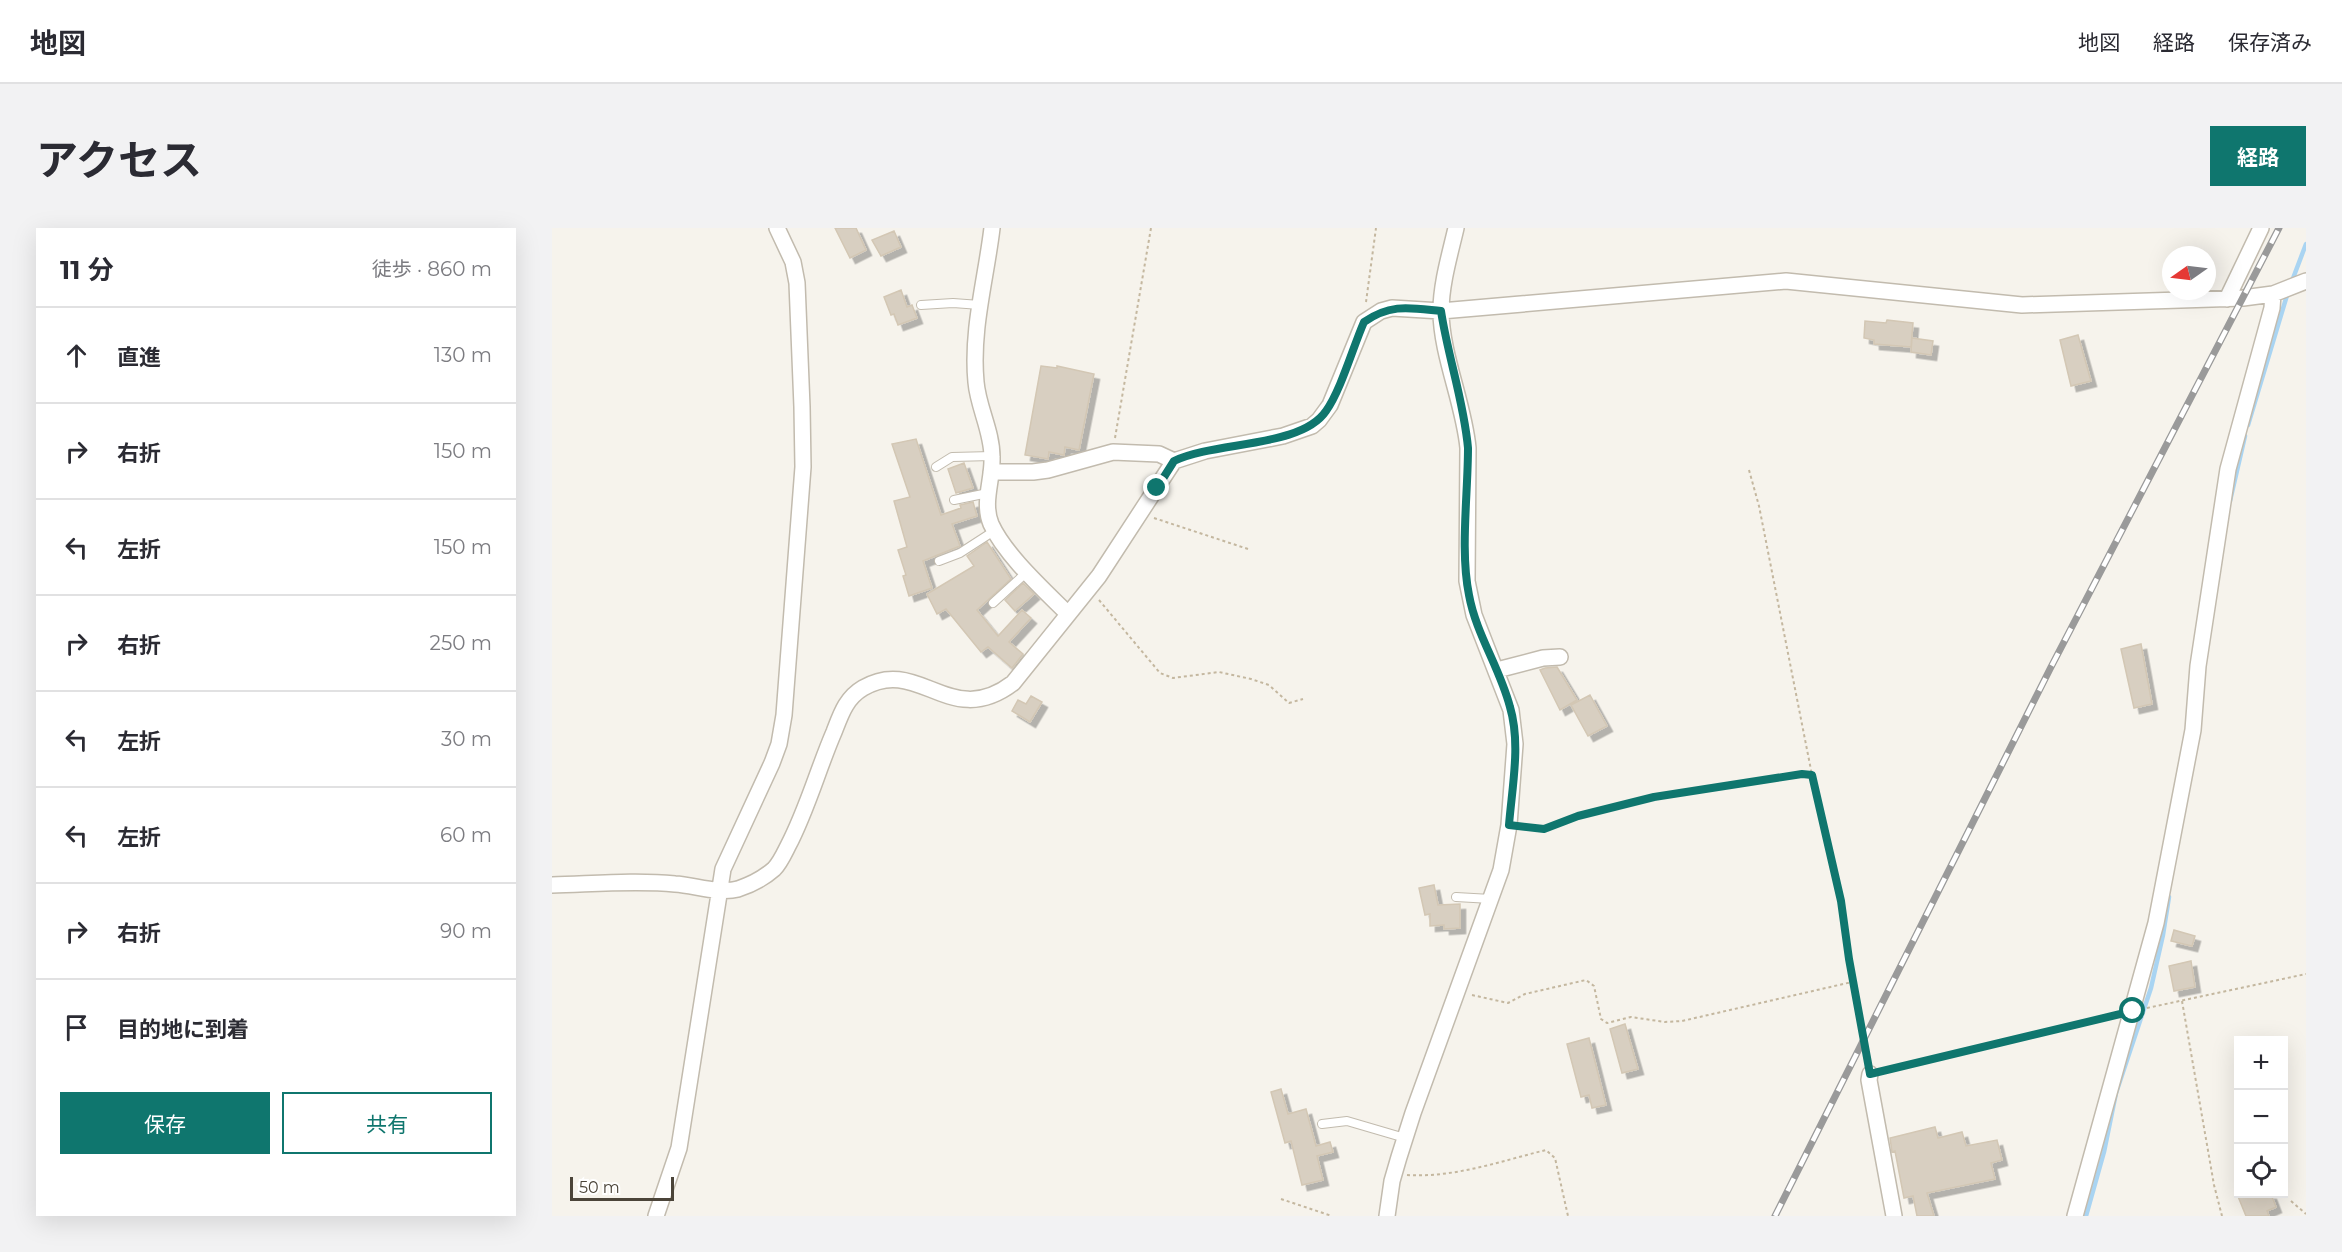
<!DOCTYPE html>
<html lang="ja">
<meta charset="utf-8">
<style>
body{margin:0;font-family:Montserrat,"Noto Sans JP",sans-serif;background:#f2f2f3;color:#2b2b33}
.controls{position:absolute;right:18px;bottom:18px;display:grid;overflow:hidden;border-radius:0px;box-shadow:0 6px 24px #0002}
.controls button{width:54px;height:54px;display:grid;place-items:center;padding:0;border:0;border-bottom:2px solid #e1e1e2;background:#fff;color:#2b2b33;font:30px sans-serif}
.compass{position:absolute;left:1610px;top:18px;width:54px;height:54px;border-radius:50%;background:#fff;box-shadow:0 6px 24px #0002;rotate:256deg}
.scale{position:absolute;left:18px;bottom:15px;width:104px;box-sizing:border-box;padding-left:6px;border:3px solid #4b4439;border-top:0;font-size:16px;line-height:21px;white-space:nowrap;color:#4b4439;-webkit-text-stroke:4px #fff;paint-order:stroke}
.stop{position:absolute;width:18px;height:18px;margin:-14px;border:4px solid #0f766e;border-radius:50%;background:#fff}
.stop.end{background:#0f766e;border-color:#fff;box-shadow:0 2px 6px #0008}
.list{margin:0;padding:0;list-style:none}
h2{display:flex;justify-content:space-between;align-items:center;height:78px;margin:0;padding:0 24px;font-size:26px}
h2 small{font-size:20px;font-weight:400;color:#7c7c81}
.list li{display:grid;grid-template-columns:39px 1fr auto;gap:18px;align-items:center;box-sizing:border-box;height:96px;padding:0 24px;border-top:2px solid #e1e1e2}
.list b{display:block;font-size:22px;white-space:nowrap}
.list em{font-size:20px;font-style:normal;color:#7c7c81}
.actions{display:flex;gap:12px;padding:18px 24px}
.actions a{flex:1;padding:14px 0;border:2px solid #0f766e;border-radius:0px;text-align:center;font-size:21px;color:#0f766e}
.actions .main{background:#0f766e;color:#fff}
.icon{flex:none;width:33px;height:33px;fill:none;stroke:currentColor;stroke-width:2;stroke-linecap:round;stroke-linejoin:round}
.map{position:relative;flex:none;width:1754px;height:988px;overflow:hidden;border-radius:0px}
header{display:flex;align-items:center;gap:36px;box-sizing:border-box;height:84px;padding:0 30px;background:#fff;border-bottom:2px solid #e1e1e2}
header strong{font-size:28px}
nav{display:flex;gap:33px;margin-inline-start:auto;font-size:21px}
.intro{display:flex;align-items:center;justify-content:space-between;box-sizing:border-box;height:144px;padding:0 36px}
h1{margin:0;font-size:42px}
.button{padding:15px 27px;border-radius:0px;background:#0f766e;color:#fff;font-size:21px;font-weight:700}
main{display:flex;gap:36px;padding:0 36px}
aside{flex:1;background:#fff;border-radius:0px;box-shadow:0 6px 24px #0002}
.map>svg:first-child{display:block}
.lines{fill:none;stroke-linecap:round;stroke-linejoin:round}
.stream{stroke:#a9d4f2;stroke-width:4.5}
.building{fill:#d8cfc1;stroke:#d3c7b4;stroke-width:1.5;filter:url(#shadow)}
.lane-casing{stroke:#c2bbae;stroke-width:10}
.street-casing{stroke:#c2bbae;stroke-width:18}
.path{stroke:#c4b79f;stroke-width:2;stroke-dasharray:3 3;stroke-linecap:butt}
.lane{stroke:#fff;stroke-width:8}
.street{stroke:#fff;stroke-width:15}
.rail-casing{stroke:#9a9a9a;stroke-width:7}
.rail{stroke:#fff;stroke-width:4.5;stroke-dasharray:14;stroke-linecap:butt}
.route{stroke:#0f766e;stroke-width:8}
</style>
<header>
<strong>地図</strong>
<nav><a>地図</a><a>経路</a><a>保存済み</a></nav>
</header>
<div class="intro"><h1>アクセス</h1><a class="button">経路</a></div>
<main>
<aside>
<h2>11 分<small>徒歩 · 860 m</small></h2>
<ul class="list">
<li><svg class="icon" aria-label="ahead" viewBox="0 0 24 24"><path d="M12 20V5M6 11l6-6 6 6"/></svg><div><b>直進</b></div><em>130 m</em></li>
<li><svg class="icon" aria-label="right" viewBox="0 0 24 24"><path d="M7 20v-9h11M14 6l5 5-5 5"/></svg><div><b>右折</b></div><em>150 m</em></li>
<li><svg class="icon" aria-label="left" viewBox="0 0 24 24"><path d="M17 20v-9H6M10 6l-5 5 5 5"/></svg><div><b>左折</b></div><em>150 m</em></li>
<li><svg class="icon" aria-label="right" viewBox="0 0 24 24"><path d="M7 20v-9h11M14 6l5 5-5 5"/></svg><div><b>右折</b></div><em>250 m</em></li>
<li><svg class="icon" aria-label="left" viewBox="0 0 24 24"><path d="M17 20v-9H6M10 6l-5 5 5 5"/></svg><div><b>左折</b></div><em>30 m</em></li>
<li><svg class="icon" aria-label="left" viewBox="0 0 24 24"><path d="M17 20v-9H6M10 6l-5 5 5 5"/></svg><div><b>左折</b></div><em>60 m</em></li>
<li><svg class="icon" aria-label="right" viewBox="0 0 24 24"><path d="M7 20v-9h11M14 6l5 5-5 5"/></svg><div><b>右折</b></div><em>90 m</em></li>
<li><svg class="icon" aria-label="arrive" viewBox="0 0 24 24"><path d="M6 21V4h12l-3 4 3 4H6"/></svg><div><b>目的地に到着</b></div></li>
</ul>
<div class="actions"><a class="main">保存</a><a>共有</a></div>
</aside>
<div class="map">
<svg width="1754" height="988" viewBox="0 0 1754 988">
<defs>
<filter id="shadow"><feDropShadow dx="5.5" dy="5.5" stdDeviation="0" flood-color="#0004"/></filter>
</defs>
<rect width="100%" height="100%" fill="#f6f3ec"/>
<g class="lines">
<path class="stream" d="M1740 53 1754 16
M1696 197 1736 64
M1678 273 1693 208
M1534 988 1552 924 1564 865 1599 760 1611 707 1617 669"/>
</g>
<path class="building" d="M283 0H304L314 22 298 30Z
M342 3 349 19 329 28 320 12Z
M349 62 355 79 360 77 365 90 346 97 342 86 339 87 332 69Z
M1335 92 1361 95 1359 119 1322 116V112L1312 110 1313 93 1334 95Z
M1526 107 1539 153 1519 158 1508 112Z
M1360 110 1381 113 1379 127 1359 124Z
M489 138 505 140V138L542 146 527 222 513 219 512 227 497 224 496 231 473 227Z
M364 211 389 287 409 280 408 277 421 274 425 288 400 296 408 318 371 333 380 360 357 368 351 348 354 347 346 322 355 319 342 273 358 269 340 216Z
M412 235 421 260 404 265 396 241Z
M435 314 459 351 425 382 446 408 470 382 479 390 457 414 471 426 460 440 436 419 429 424 394 381 385 386 375 366 422 338 415 328Z
M471 355 482 366 463 383 453 372Z
M1589 416 1600 476 1582 480 1569 421Z
M1005 439 1025 472 1008 482 988 442 993 440Z
M1038 467 1055 498 1036 508 1019 477Z
M479 468 490 474 478 494 460 483 466 472 474 476Z
M882 657 886 677 908 676V700L892 701V697L878 698V686L873 687 867 660Z
M1622 702 1643 708 1640 718 1619 713Z
M1639 733 1643 759 1622 763 1617 738Z
M1073 796 1086 841 1070 845 1058 801Z
M1037 810 1054 877 1040 880 1037 867 1029 869 1015 816Z
M729 861 736 886 754 881 764 918 778 914 781 924 765 928 771 952 750 957 739 913 733 915 719 864Z
M1383 899 1386 910 1410 904 1414 918 1445 912 1450 932 1439 935 1443 951 1375 965 1382 988H1365L1361 968 1352 970 1343 923 1340 924 1338 910Z
M1685 966H1719L1724 979 1715 983 1717 988H1694Z"/>
<g class="lines">
<defs>
<path id="lane" d="M369 77 401 75 428 77
M384 239 400 229 440 228
M402 272 436 265
M387 333 408 325 442 303
M441 375 475 344
M904 669 939 671
M770 896 795 893 853 910"/>
<path id="street" d="M440 0C434 51 419 102 424 154 426 179 440 203 440 229 441 252 430 274 439 296 453 327 492 362 516 386
M1675 71 1709 0
M439 244H481L496 242 561 224 607 226 622 233
M945 442 991 430 1008 429
M0 657C40 656 83 652 123 656 142 657 167 666 186 661 198 657 213 649 222 641 228 635 232 626 236 618 255 582 266 541 282 504 289 486 294 470 311 460 367 427 398 503 461 455L547 348 622 233 653 223 731 208 760 198 767 192 778 177 812 94 829 83 840 80 889 83 1234 53 1470 77 1691 70 1721 66 1754 53
M1318 846 1317 852 1342 988
M104 988 127 920 171 641 220 535 227 516 232 487 251 239 250 179 245 55 241 34 225 0
M835 988 840 953 847 929 861 885 949 642 957 597 963 516 959 482 922 387 915 353 916 220C912 176 889 126 889 83 889 56 898 26 904 0
M1523 988 1604 695 1641 502 1646 438 1676 241 1720 80 1721 66"/>
</defs>
<use href="#lane" class="lane-casing"/>
<use href="#street" class="street-casing"/>
<path class="path" d="M814 74 824 0
M563 210 599 0
M1197 242 1207 278 1260 547
M602 290 696 321
M547 372 608 445 621 450 667 444 699 451 717 457 737 475 751 471
M972 599 992 601 1026 588 1102 569 1250 546 1260 547 1289 673 1297 731 1315 832
M920 767 956 775 973 766 1034 752 1042 758 1049 791 1055 795 1079 789 1113 794 1130 793 1300 754
M1630 773 1662 957 1670 988
M1595 780 1754 746
M1332 842 1563 788
M855 947C902 950 949 933 994 922L1003 930 1016 988
M729 971 780 988
M1739 973 1754 986"/>
<use href="#lane" class="lane"/>
<use href="#street" class="street"/>
<defs>
<path id="rail" d="M1223 988 1499 439 1727 0"/>
</defs>
<use href="#rail" class="rail-casing"/>
<use href="#rail" class="rail"/>
</g>
<g class="lines">
<path class="route" d="M605 260 622 233C663 213 749 220 774 183 789 162 801 119 812 94 839 75 859 80 889 83 896 129 912 174 916 220 916 266 908 323 917 367 924 406 948 440 958 479 969 516 960 559 957 597L992 601 1026 588 1102 569 1250 546 1260 547 1289 673 1297 731 1318 846 1581 783"/>
</g>
</svg>
<div class="controls">
<button>+</button>
<button>−</button>
<button><svg class="icon" aria-label="locate" viewBox="0 0 24 24"><circle cx="12" cy="12" r="6"/><path d="M12 2v4M12 18v4M2 12h4M18 12h4"/></svg></button>
</div>
<svg class="compass" viewBox="-18 -18 36 36"><path d="M0-13l5 13h-10z" fill="#e53935"/><path d="M0 13l5-13h-10z" fill="#7c7c81"/></svg>
<div class="scale">50 m</div>
<div class="stop" style="left:1581px;top:783px"></div>
<div class="stop end" style="left:605px;top:260px"></div>
</div>
</main>
